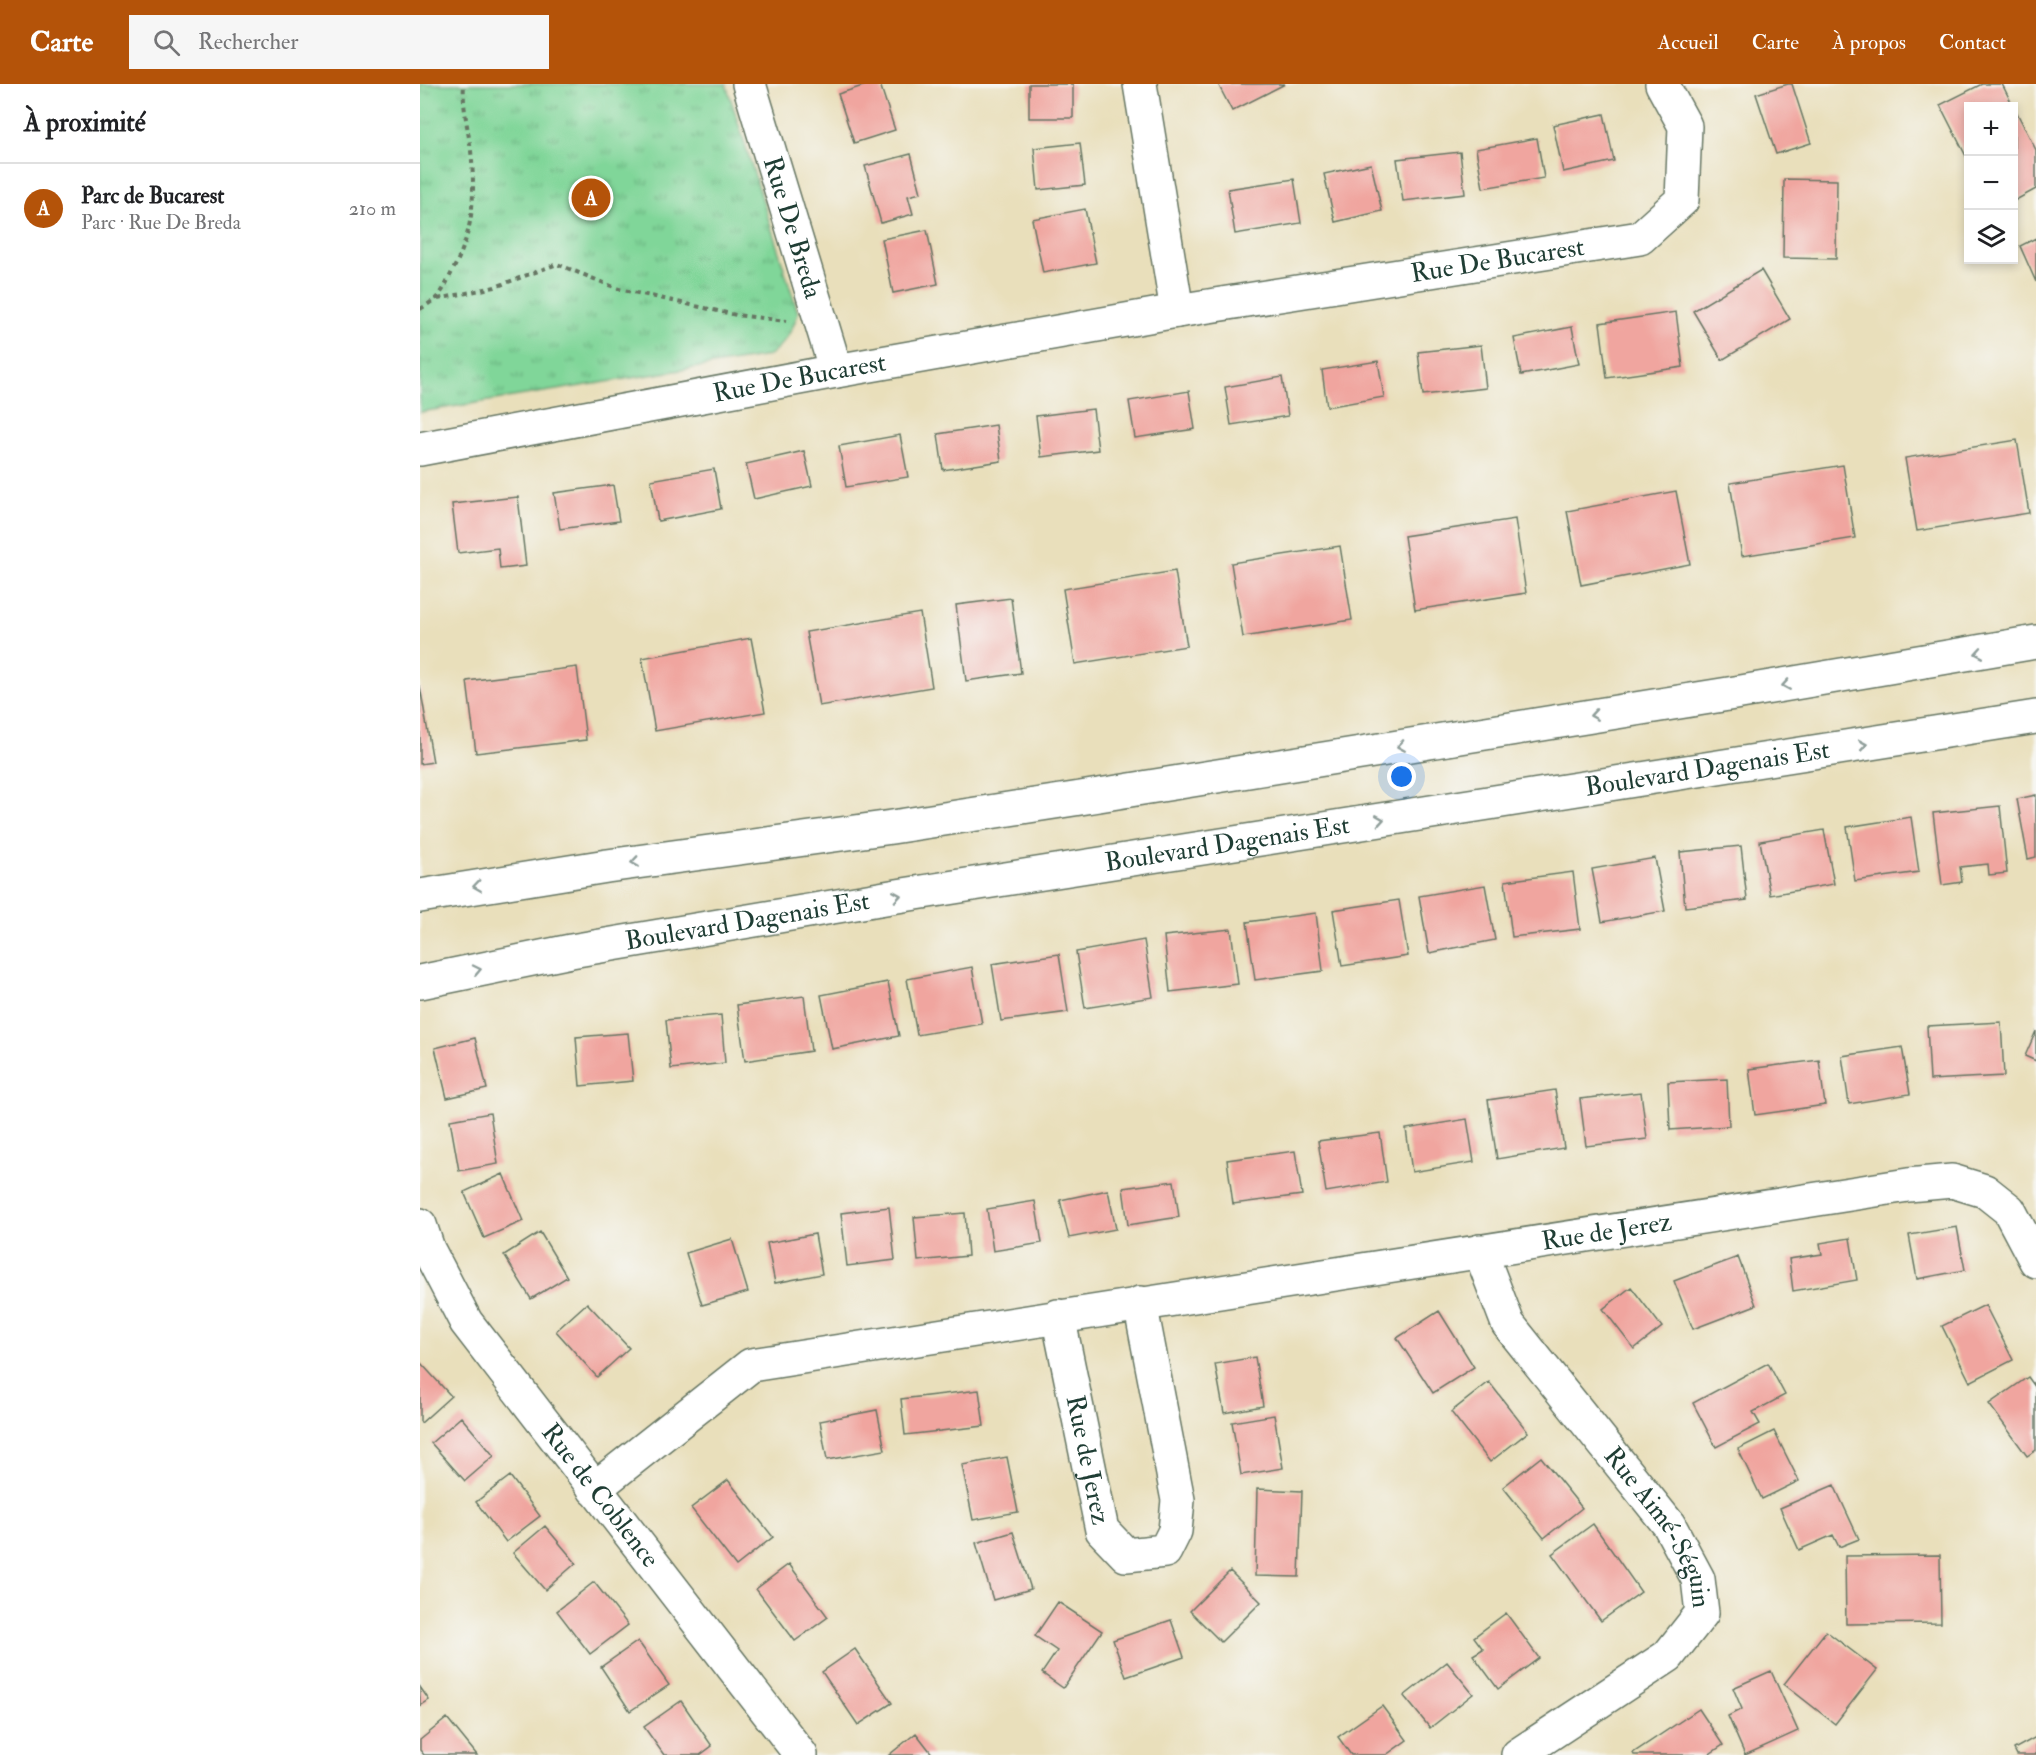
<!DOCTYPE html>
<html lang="fr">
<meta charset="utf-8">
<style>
body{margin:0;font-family:"IM FELL Double Pica",serif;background:#f6f6f6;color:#202124}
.controls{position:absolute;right:18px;top:18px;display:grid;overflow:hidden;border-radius:0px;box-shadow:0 3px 9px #0003}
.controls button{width:54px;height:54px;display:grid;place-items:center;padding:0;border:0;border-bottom:2px solid #e0e0e0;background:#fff;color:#202124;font:30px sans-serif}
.you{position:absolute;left:982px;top:693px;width:21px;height:21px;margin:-15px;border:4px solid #fff;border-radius:50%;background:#1a73e8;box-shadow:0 0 0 9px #1a73e833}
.badge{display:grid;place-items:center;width:39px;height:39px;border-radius:50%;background:#b45309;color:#fff;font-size:20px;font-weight:700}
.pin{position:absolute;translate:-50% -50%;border:3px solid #fff;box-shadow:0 2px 6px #0006}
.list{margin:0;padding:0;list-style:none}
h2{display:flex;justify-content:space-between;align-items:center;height:78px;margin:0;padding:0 24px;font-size:26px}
h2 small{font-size:20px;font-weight:400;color:#757577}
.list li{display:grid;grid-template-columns:39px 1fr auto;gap:18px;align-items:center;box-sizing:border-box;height:90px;padding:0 24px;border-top:2px solid #e0e0e0}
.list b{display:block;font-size:22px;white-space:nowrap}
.list p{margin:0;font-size:20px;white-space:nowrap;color:#757577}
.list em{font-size:20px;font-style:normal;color:#757577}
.icon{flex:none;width:33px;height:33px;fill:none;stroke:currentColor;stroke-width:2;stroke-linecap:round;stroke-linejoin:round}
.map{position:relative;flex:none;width:1616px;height:1671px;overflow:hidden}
header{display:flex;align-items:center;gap:36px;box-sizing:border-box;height:84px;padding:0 30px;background:#b45309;color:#fff}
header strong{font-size:28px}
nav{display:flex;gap:33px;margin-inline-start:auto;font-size:21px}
.search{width:420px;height:54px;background:#f6f6f6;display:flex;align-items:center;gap:15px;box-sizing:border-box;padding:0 21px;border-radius:0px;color:#757577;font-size:22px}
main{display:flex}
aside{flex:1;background:#fff}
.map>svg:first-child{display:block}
.park{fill:url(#park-tufts);stroke:#508a66;stroke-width:1.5}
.building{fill:#f0a59f}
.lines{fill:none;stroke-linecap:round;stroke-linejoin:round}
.minor-casing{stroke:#667663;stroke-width:36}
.major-casing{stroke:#667663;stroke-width:36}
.path{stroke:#667663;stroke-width:4;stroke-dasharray:4.5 4.5;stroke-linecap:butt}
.minor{stroke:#fff;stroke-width:33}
.major{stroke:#fff;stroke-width:33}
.oneway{stroke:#8f9e9a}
.labels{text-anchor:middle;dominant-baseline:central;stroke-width:4.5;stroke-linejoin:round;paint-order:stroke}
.street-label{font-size:26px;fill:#1f3d34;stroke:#f6f6f2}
</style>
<header>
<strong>Carte</strong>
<div class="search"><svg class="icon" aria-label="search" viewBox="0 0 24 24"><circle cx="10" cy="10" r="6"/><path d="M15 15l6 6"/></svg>Rechercher</div>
<nav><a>Accueil</a><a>Carte</a><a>À propos</a><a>Contact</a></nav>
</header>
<main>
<aside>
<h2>À proximité<small></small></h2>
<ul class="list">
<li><span class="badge">A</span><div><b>Parc de Bucarest</b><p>Parc · Rue De Breda</p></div><em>210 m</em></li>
</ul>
</aside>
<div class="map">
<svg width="1616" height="1671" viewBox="0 0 1616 1671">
<defs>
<pattern id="park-tufts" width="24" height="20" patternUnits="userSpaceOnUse" patternTransform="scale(1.5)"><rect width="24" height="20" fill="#80d699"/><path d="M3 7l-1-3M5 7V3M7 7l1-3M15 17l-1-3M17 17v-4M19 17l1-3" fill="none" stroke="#68af7e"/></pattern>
</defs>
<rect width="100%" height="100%" fill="#f6f6f2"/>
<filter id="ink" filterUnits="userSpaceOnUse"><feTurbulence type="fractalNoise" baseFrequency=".0167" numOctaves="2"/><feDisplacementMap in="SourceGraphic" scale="12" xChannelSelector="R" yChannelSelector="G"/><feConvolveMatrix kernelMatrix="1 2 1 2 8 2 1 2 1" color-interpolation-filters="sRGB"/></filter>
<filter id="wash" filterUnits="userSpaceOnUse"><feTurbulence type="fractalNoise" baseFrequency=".008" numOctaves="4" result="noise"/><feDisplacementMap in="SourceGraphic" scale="24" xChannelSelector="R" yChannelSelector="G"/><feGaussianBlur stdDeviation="1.35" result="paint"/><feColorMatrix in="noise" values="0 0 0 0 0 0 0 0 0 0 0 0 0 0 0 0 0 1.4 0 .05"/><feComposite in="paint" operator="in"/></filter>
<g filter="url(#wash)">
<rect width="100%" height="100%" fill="#e9dfbb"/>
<path class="park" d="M0 0H306L378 229C372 248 364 260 348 272L0 328Z"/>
<g id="blocks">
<path class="building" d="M449 0H460L475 46 434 59 418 10Z
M609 0H653V34H609Z
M798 0H865L812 27Z
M1368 0H1372L1391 59 1356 70 1336 10Z
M1562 0H1582L1593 22H1548V76L1520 21Z
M1594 23 1616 66V105L1594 117Z
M1184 30 1194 77 1143 88 1133 41Z
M1117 54 1124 94 1063 104 1056 65Z
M660 59 665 101 618 106 614 64Z
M1040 68 1045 110 983 117 977 75Z
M491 70 501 109 488 112 493 130 461 139 445 82Z
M951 80 962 127 915 138 904 90Z
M874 95 881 139 815 150 808 105Z
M1364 95 1417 96 1416 175 1363 174Z
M665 125 676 179 623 189 612 135Z
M507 146 518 200 473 209 462 155Z
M1616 154V198L1600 162Z
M1341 186 1370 235 1302 276 1273 227Z
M1256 228 1263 283 1187 294 1180 239Z
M1152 243 1159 280 1101 291 1094 254Z
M1061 261 1066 304 1003 311 998 268Z
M958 277 964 313 907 323 902 286Z
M862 293 868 332 811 341 805 303Z
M769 307 775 345 715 354 709 317Z
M673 325 678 366 621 373 616 332Z
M576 341 581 377 523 386 518 350Z
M480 351 488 393 426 403 419 362Z
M1597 356 1609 429 1497 447 1485 374Z
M384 367 392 402 334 415 326 380Z
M1423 381 1435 454 1322 472 1310 399Z
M294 385 301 425 238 437 231 396Z
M193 401 199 437 140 445 134 409Z
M1256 407 1270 480 1161 501 1147 427Z
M98 413 106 482 80 485 78 464 38 469 32 420Z
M1095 435 1106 509 995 526 984 452Z
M920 462 932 536 823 553 811 479Z
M755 487 767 562 655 580 643 505Z
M591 514 601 589 546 597 536 521Z
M500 529 512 603 399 622 386 548Z
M331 554 345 628 235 647 222 574Z
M157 583 166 656 56 669 47 597Z
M0 602 13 678 0 680Z
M1616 711V773L1608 775 1597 715Z
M1580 722 1587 789 1569 791 1568 780 1540 783 1542 798 1522 801 1513 729Z
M1491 733 1499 788 1435 797 1427 743Z
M1404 746 1414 800 1350 811 1340 757Z
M1321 762 1327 816 1265 823 1260 768Z
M1235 774 1245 827 1182 838 1172 785Z
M1153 788 1160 845 1092 853 1085 797Z
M1065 801 1075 856 1009 869 999 812Z
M979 816 988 872 922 882 913 826Z
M896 829 903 887 835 896 827 838Z
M811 845 818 900 750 908 744 852Z
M724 856 733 913 665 924 656 868Z
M639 870 648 928 581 937 572 880Z
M552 883 562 940 497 951 487 895Z
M468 898 479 952 412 965 401 911Z
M384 912 391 967 325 977 317 921Z
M301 931 305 979 251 985 246 936Z
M1581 938 1584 992 1510 996 1507 942Z
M1616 947V977L1605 972Z
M208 949 213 997 160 1002 156 953Z
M55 954 67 1005 27 1014 15 964Z
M1482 963 1490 1010 1429 1020 1422 972Z
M1399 976 1405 1021 1335 1031 1329 985Z
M1307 995 1309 1042 1250 1046 1248 998Z
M1135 1006 1144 1064 1077 1075 1068 1016Z
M1221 1008 1227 1055 1166 1062 1160 1015Z
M70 1029 78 1080 39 1087 30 1036Z
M1047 1035 1054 1078 992 1088 986 1045Z
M960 1049 967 1098 906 1108 898 1057Z
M875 1067 882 1111 813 1120 807 1076Z
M83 1090 103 1137 64 1154 44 1108Z
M754 1097 759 1133 708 1141 703 1104Z
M688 1106 696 1145 649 1154 640 1116Z
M615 1117 622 1159 573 1167 567 1125Z
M469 1123 475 1176 427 1182 421 1129Z
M545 1129 548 1172 498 1177 494 1133Z
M1537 1143 1545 1186 1497 1195 1489 1151Z
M120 1148 147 1193 111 1215 84 1171Z
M395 1150 402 1190 355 1199 347 1159Z
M1430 1154 1437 1196 1373 1207 1369 1175 1402 1170 1400 1159Z
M312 1155 328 1208 282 1221 266 1169Z
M1318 1173 1336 1221 1273 1245 1254 1197Z
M1211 1203 1242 1243 1214 1265 1183 1225Z
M167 1219 209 1264 177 1293 136 1247Z
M1565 1221 1593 1276 1550 1298 1522 1242Z
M1019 1227 1054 1283 1013 1309 977 1254Z
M835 1273 843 1322 804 1329 795 1280Z
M0 1278 31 1312 1 1339 0 1337Z
M1348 1279 1365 1311 1333 1328 1340 1340 1296 1363 1273 1319Z
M1608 1293 1616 1304V1366L1607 1372 1569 1320Z
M1069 1298 1108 1348 1070 1378 1031 1328Z
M559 1306 564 1342 485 1351 481 1315Z
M457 1326 465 1366 407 1376 400 1337Z
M854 1331 863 1384 821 1391 812 1338Z
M41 1333 74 1372 45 1397 11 1359Z
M1354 1347 1379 1397 1342 1415 1318 1365Z
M587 1373 598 1428 553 1436 542 1381Z
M1121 1373 1162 1424 1124 1454 1083 1403Z
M90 1392 120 1432 86 1458 56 1418Z
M308 1396 353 1453 316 1482 271 1424Z
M1414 1401 1439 1455 1419 1463 1413 1451 1379 1466 1360 1424Z
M837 1405 882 1407 879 1493 835 1492Z
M1173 1440 1221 1508 1181 1537 1132 1470Z
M125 1442 156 1479 125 1506 93 1469Z
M593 1448 611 1505 573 1516 556 1459Z
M1520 1471 1521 1539 1426 1540 1425 1472Z
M369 1480 408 1533 375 1557 336 1505Z
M810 1487 841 1518 801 1558 770 1527Z
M174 1498 208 1541 170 1570 137 1527Z
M638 1518 682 1547 643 1604 622 1589 637 1567 615 1552Z
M1086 1529 1119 1574 1078 1605 1053 1571 1063 1565 1054 1553Z
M751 1536 764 1573 706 1593 693 1556Z
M1406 1547 1457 1586 1415 1640 1364 1600Z
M218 1557 249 1601 210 1627 181 1583Z
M435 1565 472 1619 438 1641 402 1588Z
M1027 1578 1053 1610 1010 1644 984 1612Z
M1351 1587 1378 1647 1325 1671 1308 1632 1322 1625 1313 1604Z
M0 1603 9 1616 0 1622Z
M261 1617 292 1662 280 1671H244L224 1643Z
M962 1622 987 1656 966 1671H931L918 1653Z
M1279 1625 1303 1661 1288 1671H1214L1213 1669Z
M27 1634 57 1671H4L0 1666V1656Z
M496 1649 513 1671H469Z
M1616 1653V1671H1597L1594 1665Z"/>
</g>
</g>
<g filter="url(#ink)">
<use href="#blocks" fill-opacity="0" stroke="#667663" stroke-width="1.5"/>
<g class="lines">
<defs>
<g id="minor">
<path id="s1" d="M329 0 416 287"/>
<path d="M720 0 757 227"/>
<path id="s2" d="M0 365 416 287 757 227 1220 154 1262 116 1265 42 1242 0"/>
<path id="s3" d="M0 1141 8 1165 46 1238 381 1671"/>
<path id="s4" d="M1060 1167 1088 1240 1249 1441 1278 1495 1282 1529 1248 1572 1098 1671"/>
<path id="s5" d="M638 1232 682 1446 706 1471 745 1467 755 1447 758 1416 720 1219"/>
<path id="s6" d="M174 1405 331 1281 1488 1101 1532 1097 1565 1107 1589 1126 1616 1177"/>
</g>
<g id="major">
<path d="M0 812 187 782 472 743 654 715 1321 608 1616 558"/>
<path id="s7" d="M0 898 151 867 477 812 1616 633"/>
</g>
</defs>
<use href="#minor" class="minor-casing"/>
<use href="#major" class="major-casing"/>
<path class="path" d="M18 215 75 203 137 180 199 205 316 231 367 237
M0 225C23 212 22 207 34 184 52 149 55 117 52 77 50 51 42 26 44 0"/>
<use href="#minor" class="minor"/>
<use href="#major" class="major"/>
</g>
<defs><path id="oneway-chevron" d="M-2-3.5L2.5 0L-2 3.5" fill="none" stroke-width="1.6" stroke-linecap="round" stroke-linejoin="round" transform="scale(1.5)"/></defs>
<g class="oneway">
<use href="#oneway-chevron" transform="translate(1559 569) rotate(170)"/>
<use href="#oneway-chevron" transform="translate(1366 601) rotate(171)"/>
<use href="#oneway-chevron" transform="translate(1174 631) rotate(171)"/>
<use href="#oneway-chevron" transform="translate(1443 661) rotate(-9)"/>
<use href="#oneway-chevron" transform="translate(981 662) rotate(171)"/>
<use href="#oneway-chevron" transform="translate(960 736) rotate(-9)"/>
<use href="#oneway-chevron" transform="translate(215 778) rotate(172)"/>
<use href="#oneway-chevron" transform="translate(57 802) rotate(172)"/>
<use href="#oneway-chevron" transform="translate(477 812) rotate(-9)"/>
<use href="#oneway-chevron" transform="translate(57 886) rotate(-12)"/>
</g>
</g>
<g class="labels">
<g class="street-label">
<text stroke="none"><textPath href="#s1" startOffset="150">Rue De Breda</textPath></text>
<text stroke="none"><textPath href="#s2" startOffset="1094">Rue De Bucarest</textPath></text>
<text stroke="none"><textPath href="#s2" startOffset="386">Rue De Bucarest</textPath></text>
<text stroke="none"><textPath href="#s7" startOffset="1305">Boulevard Dagenais Est</textPath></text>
<text stroke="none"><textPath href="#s7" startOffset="819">Boulevard Dagenais Est</textPath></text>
<text stroke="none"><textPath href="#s7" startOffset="333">Boulevard Dagenais Est</textPath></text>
<text stroke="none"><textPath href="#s6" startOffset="1066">Rue de Jerez</textPath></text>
<text stroke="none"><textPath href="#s5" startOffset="147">Rue de Jerez</textPath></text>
<text stroke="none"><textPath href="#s3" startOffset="327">Rue de Coblence</textPath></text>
<text stroke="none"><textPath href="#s4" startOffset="333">Rue Aimé-Séguin</textPath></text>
</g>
</g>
</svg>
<div class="controls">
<button>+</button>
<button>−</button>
<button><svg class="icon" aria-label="layers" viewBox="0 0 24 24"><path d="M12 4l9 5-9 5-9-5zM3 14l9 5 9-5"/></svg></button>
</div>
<div class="you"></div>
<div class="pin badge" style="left:171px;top:114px">A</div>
</div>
</main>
